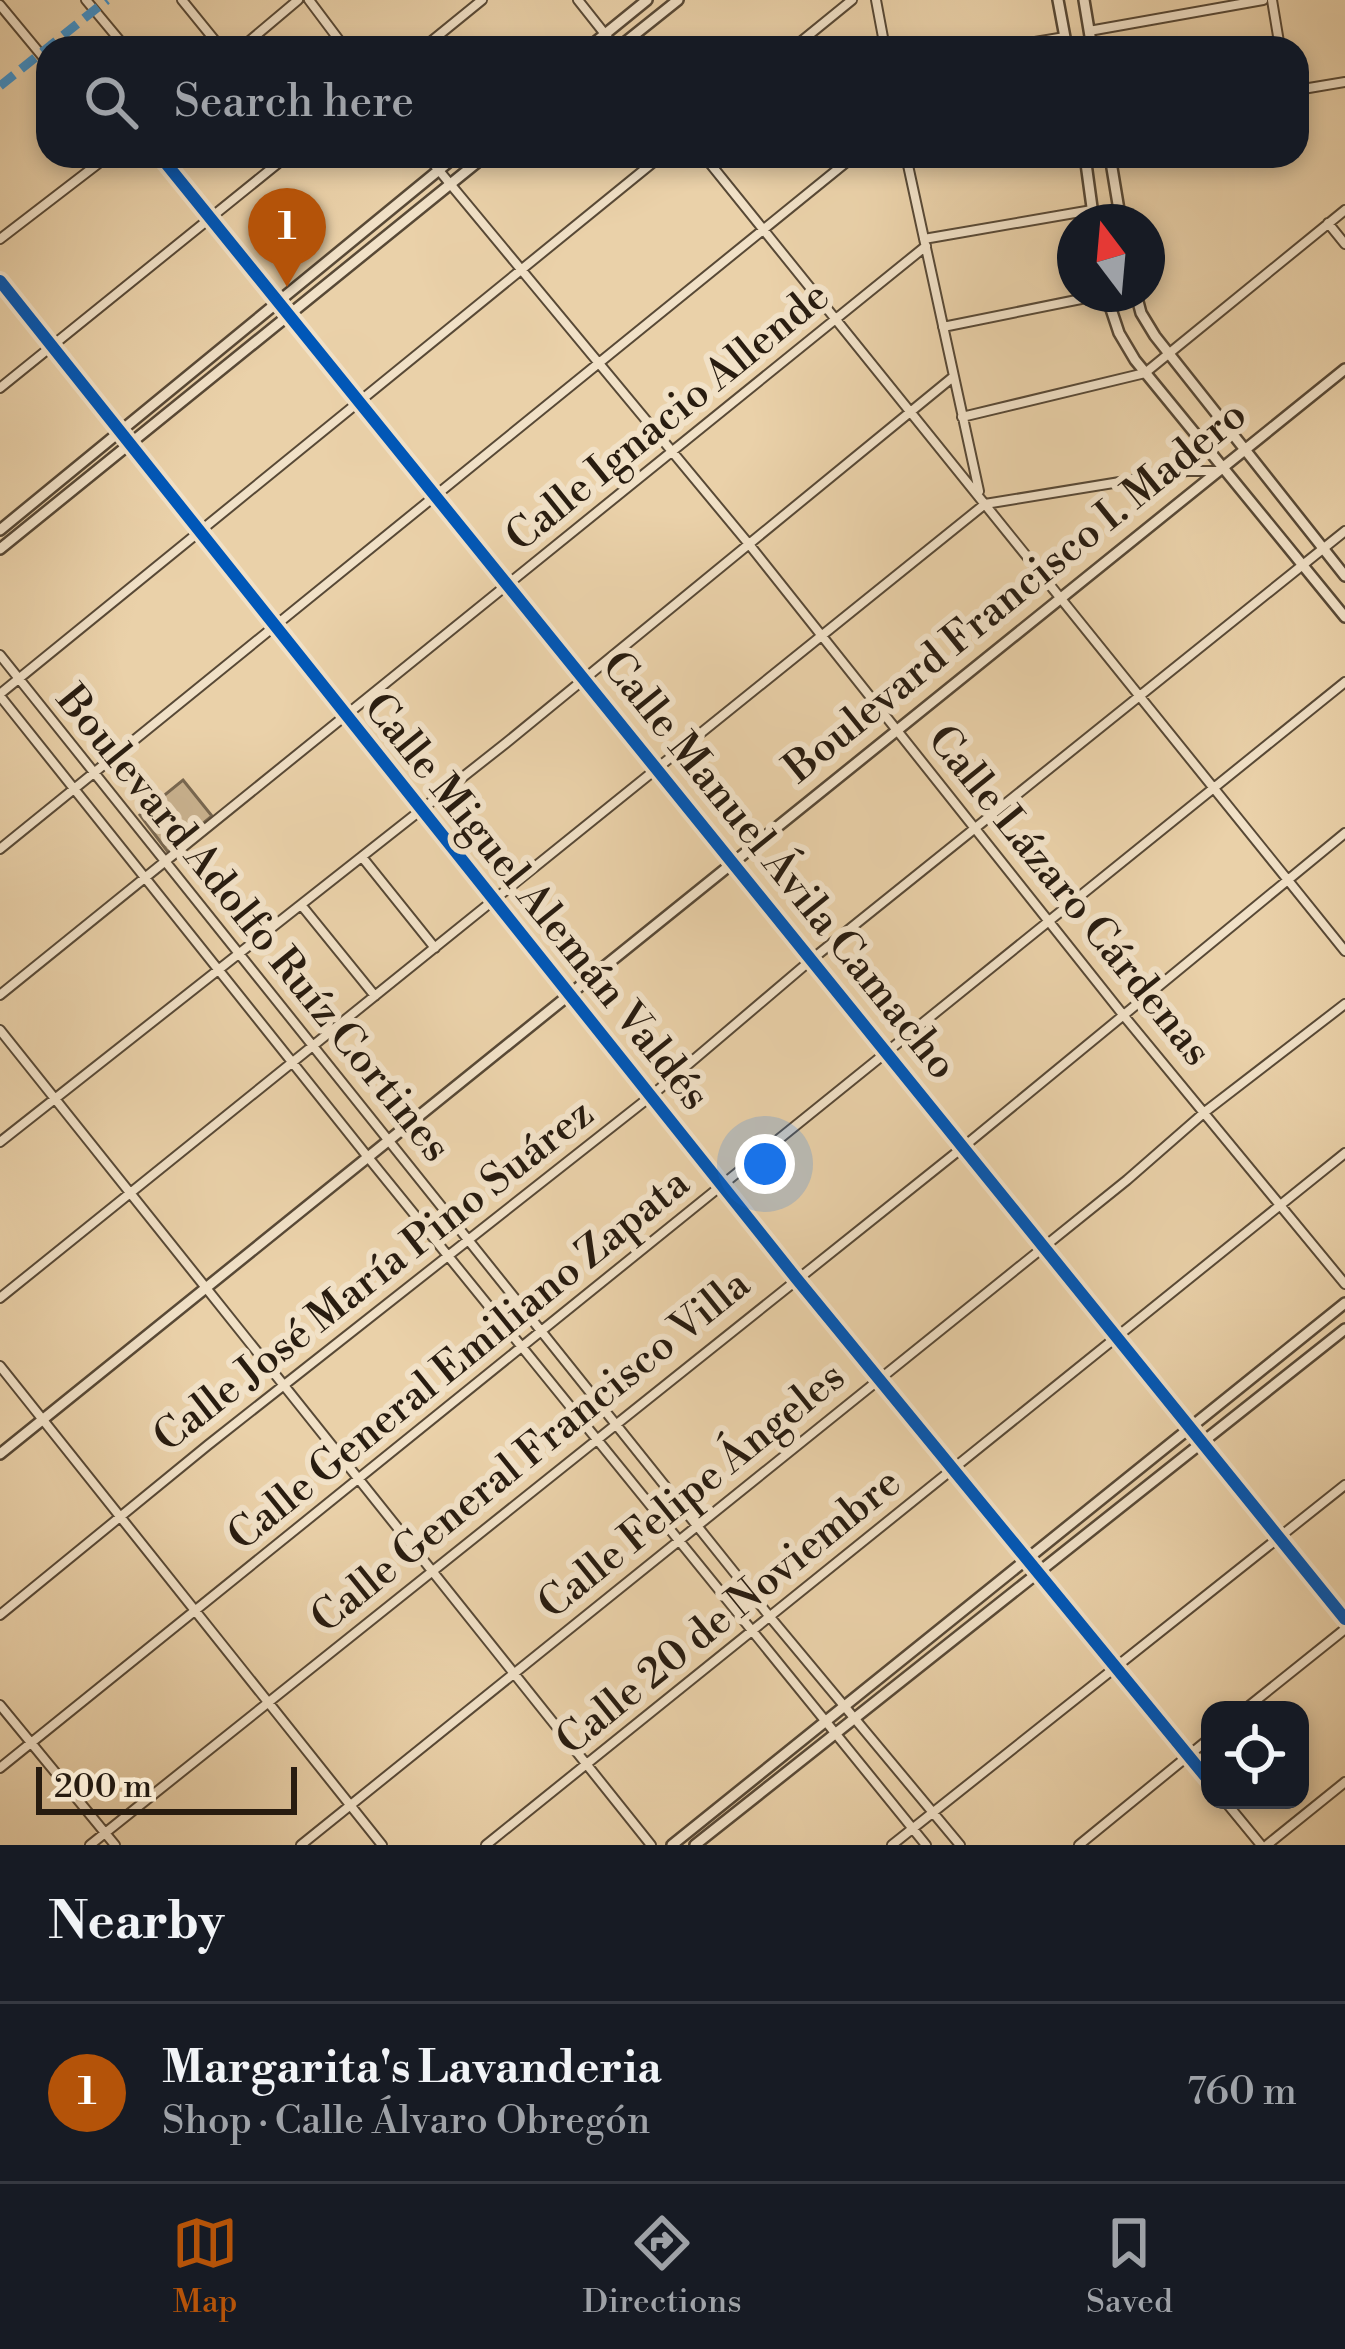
<!DOCTYPE html>
<meta charset="utf-8">
<style>
body{margin:0;font-family:"Libre Bodoni",serif;background:#242831;color:#f1f3f6}
.controls{position:absolute;right:36px;bottom:36px;display:grid;overflow:hidden;border-radius:24px;box-shadow:0 6px 18px #0003}
.controls button{width:108px;height:108px;display:grid;place-items:center;padding:0;border:0;border-bottom:3px solid #363941;background:#171b24;color:#f1f3f6;font:60px sans-serif}
.compass{position:absolute;left:1057px;top:204px;width:108px;height:108px;border-radius:50%;background:#171b24;box-shadow:0 6px 18px #0003;rotate:344deg}
.scale{position:absolute;left:36px;bottom:30px;width:261px;box-sizing:border-box;padding-left:12px;border:6px solid #281c10;border-top:0;font-size:33px;line-height:42px;white-space:nowrap;color:#281c10;-webkit-text-stroke:9px #f1e1c7;paint-order:stroke}
.you{position:absolute;left:765px;top:1164px;width:42px;height:42px;margin:-30px;border:9px solid #fff;border-radius:50%;background:#1a73e8;box-shadow:0 0 0 18px #1a73e833}
.badge{display:grid;place-items:center;width:78px;height:78px;border-radius:50%;background:#b45309;color:#fff;font-size:39px;font-weight:700}
.pin{position:absolute;translate:-50% -99px;filter:drop-shadow(0 3px 6px #0008)}
.pin::after{content:'';position:absolute;top:63px;width:42px;height:36px;background:inherit;clip-path:polygon(0 0,100% 0,50% 100%)}
.list{margin:0;padding:0;list-style:none}
h2{display:flex;justify-content:space-between;align-items:center;height:156px;margin:0;padding:0 48px;font-size:51px}
h2 small{font-size:39px;font-weight:400;color:#9ea1a6}
.list li{display:grid;grid-template-columns:78px 1fr auto;gap:36px;align-items:center;box-sizing:border-box;height:180px;padding:0 48px;border-top:3px solid #363941}
.list b{display:block;font-size:45px;white-space:nowrap}
.list p{margin:0;font-size:39px;white-space:nowrap;color:#9ea1a6}
.list em{font-size:39px;font-style:normal;color:#9ea1a6}
.icon{flex:none;width:66px;height:66px;fill:none;stroke:currentColor;stroke-width:2;stroke-linecap:round;stroke-linejoin:round}
.map{position:relative;flex:none;width:1345px;height:1845px;overflow:hidden}
.search{position:absolute;background:#171b24;box-shadow:0 6px 18px #0003;left:36px;right:36px;top:36px;height:132px;display:flex;align-items:center;gap:30px;box-sizing:border-box;padding:0 42px;border-radius:36px;color:#9ea1a6;font-size:45px}
.sheet{height:336px;background:#171b24}
nav{display:flex;justify-content:space-around;align-items:center;box-sizing:border-box;height:168px;border-top:3px solid #363941;background:#171b24;font-size:33px;color:#9ea1a6}
nav a{display:grid;justify-items:center;gap:6px}
nav .on{color:#b45309}
.map>svg:first-child{display:block}
.green{fill:#c9b28f;stroke:#786750;stroke-width:3}
.lines{fill:none;stroke-linecap:round;stroke-linejoin:round}
.minor-casing{stroke:#584936;stroke-width:12}
.tertiary-casing{stroke:#584936;stroke-width:14}
.minor{stroke:#f1e1c7;stroke-width:8}
.tertiary{stroke:#f1e1c7;stroke-width:9}
.quiet{stroke:#3c94d3;stroke-width:9;stroke-dasharray:18 9;stroke-linecap:butt}
.cycleway-casing{stroke:#f1e1c7;stroke-width:20}
.cycleway{stroke:#0057b8;stroke-width:12}
.labels{text-anchor:middle;dominant-baseline:central;stroke-width:12;stroke-linejoin:round;paint-order:stroke}
.street-label{font-size:42px;fill:#281c10;stroke:#f1e1c7}
</style>
<div class="map">
<svg width="1345" height="1845" viewBox="0 0 1345 1845">
<rect width="100%" height="100%" fill="#ead1a9"/>
<filter id="stains"><feTurbulence type="fractalNoise" baseFrequency=".00167" numOctaves="4"/><feColorMatrix values="0 0 0 0 .2 0 0 0 0 .09 0 0 0 0 .02 0 0 0 .5 -.17"/></filter>
<radialGradient id="worn" r=".72"><stop offset=".6" stop-color="#630" stop-opacity="0"/><stop offset="1" stop-color="#630" stop-opacity=".3"/></radialGradient>
<path class="green" d="M183 780 212 816 168 852 140 815Z"/>
<g class="lines">
<defs>
<path id="minor" d="M86 0 126 48
M182 0 221 48
M309 0 345 48
M578 0 616 48
M876 0 885 48
M1272 0 1280 48
M0 5 48 63
M1089 31 1263 0
M241 48 298 0
M423 48 482 0
M793 48 852 0
M999 48 1065 37
M1297 90 1345 82
M160 156 1345 1619
M427 156 748 543 1124 1016 1345 1284
M704 156 1345 951
M906 156 979 491
M1328 223 1345 244
M0 239 108 156
M924 239 1092 210
M0 281 796 1278 1210 1782
M943 327 1106 294
M0 388 287 156
M962 417 1145 373 1345 210
M0 655 770 1617 960 1845
M0 694 661 156
M0 696 367 1156 926 1845
M0 849 854 156
M362 857 435 948
M302 906 375 996
M0 995 926 246
M0 1030 651 1845
M0 1142 506 743 953 377
M0 1298 985 504 1187 471H1218
M0 1366 382 1845
M0 1615 208 1445 651 1096 811 960 1345 531
M0 1705 115 1845
M1244 1710 1345 1629
M0 1768 1345 682
M1224 1800 1261 1845
M90 1845 962 1148 1345 833
M301 1845 1127 1180 1206 1111 1345 1004
M486 1845 1345 1153
M892 1845 1345 1485
M1079 1845 1210 1738
M1267 1845 1345 1782"/>
<path id="tertiary" d="M1058 0 1067 48
M1084 0 1092 48
M588 48 647 0
M618 48 678 0
M1085 156 1094 222
M1110 156 1121 222
M1106 294 1119 333 1135 360 1345 617
M1136 294 1141 313 1155 336 1345 576
M0 530 456 156
M0 549 485 156
M0 1454 1345 369
M672 1845 1345 1303
M695 1845 1345 1329"/>
</defs>
<use href="#minor" class="minor-casing"/>
<use href="#tertiary" class="tertiary-casing"/>
<use href="#minor" class="minor"/>
<use href="#tertiary" class="tertiary"/>
<path class="quiet" d="M0 86 107 0"/>
<defs>
<path id="cycleway" d="M160 156 1345 1619
M0 281 796 1278 1210 1782"/>
</defs>
<use href="#cycleway" class="cycleway-casing"/>
<use href="#cycleway" class="cycleway"/>
</g>
<g class="labels">
<g class="street-label">
<text transform="translate(668 417) rotate(-39)">Calle Ignacio Allende</text>
<text transform="translate(1016 592) rotate(-39)">Boulevard Francisco I. Madero</text>
<text transform="translate(779 866) rotate(51)">Calle Manuel Ávila Camacho</text>
<text transform="translate(1069 896) rotate(51)">Calle Lázaro Cárdenas</text>
<text transform="translate(536 902) rotate(51)">Calle Miguel Alemán Valdés</text>
<text transform="translate(253 924) rotate(51)">Boulevard Adolfo Ruíz Cortines</text>
<text transform="translate(374 1276) rotate(-38)">Calle José María Pino Suárez</text>
<text transform="translate(459 1360) rotate(-39)">Calle General Emiliano Zapata</text>
<text transform="translate(531 1452) rotate(-39)">Calle General Francisco Villa</text>
<text transform="translate(692 1491) rotate(-39)">Calle Felipe Ángeles</text>
<text transform="translate(729 1612) rotate(-39)">Calle 20 de Noviembre</text>
</g>
</g>
<rect width="100%" height="100%" filter="url(#stains)"/>
<rect width="100%" height="100%" fill="url(#worn)"/>
</svg>
<div class="controls">
<button><svg class="icon" aria-label="locate" viewBox="0 0 24 24"><circle cx="12" cy="12" r="6"/><path d="M12 2v4M12 18v4M2 12h4M18 12h4"/></svg></button>
</div>
<svg class="compass" viewBox="-18 -18 36 36"><path d="M0-13l5 13h-10z" fill="#e53935"/><path d="M0 13l5-13h-10z" fill="#9ea1a6"/></svg>
<div class="scale">200 m</div>
<div class="you"></div>
<div class="pin badge" style="left:287px;top:287px">1</div>
<div class="search"><svg class="icon" aria-label="search" viewBox="0 0 24 24"><circle cx="10" cy="10" r="6"/><path d="M15 15l6 6"/></svg>Search here</div>
</div>
<section class="sheet">
<h2>Nearby<small></small></h2>
<ul class="list">
<li><span class="badge">1</span><div><b>Margarita's Lavanderia</b><p>Shop · Calle Álvaro Obregón</p></div><em>760 m</em></li>
</ul>
</section>
<nav>
<a class="on"><svg class="icon" aria-label="map" viewBox="0 0 24 24"><path d="M3 6l6-2 6 2 6-2v14l-6 2-6-2-6 2zM9 4v14M15 6v14"/></svg>Map</a>
<a><svg class="icon" aria-label="directions" viewBox="0 0 24 24"><path d="M12 3l9 9-9 9-9-9zM9 14v-3h6M13 9l2 2-2 2"/></svg>Directions</a>
<a><svg class="icon" aria-label="saved" viewBox="0 0 24 24"><path d="M7 4h10v16l-5-4-5 4z"/></svg>Saved</a>
</nav>
